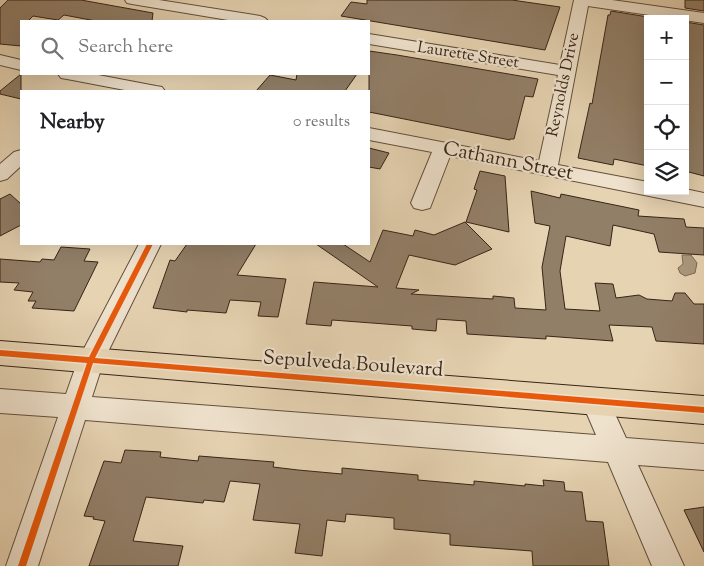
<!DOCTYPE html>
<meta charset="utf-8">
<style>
body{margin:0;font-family:"Sorts Mill Goudy",serif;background:#f6f6f6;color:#202124}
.controls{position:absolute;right:15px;top:15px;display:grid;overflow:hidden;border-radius:0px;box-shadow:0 5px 20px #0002}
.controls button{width:45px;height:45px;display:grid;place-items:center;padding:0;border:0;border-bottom:1px solid #e0e0e0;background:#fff;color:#202124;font:25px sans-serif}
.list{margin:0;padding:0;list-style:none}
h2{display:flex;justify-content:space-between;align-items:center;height:65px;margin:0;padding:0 20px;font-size:21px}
h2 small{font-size:16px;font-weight:400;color:#757577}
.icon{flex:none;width:28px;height:28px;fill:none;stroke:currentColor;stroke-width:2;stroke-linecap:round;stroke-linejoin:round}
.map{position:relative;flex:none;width:704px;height:566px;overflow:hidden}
.search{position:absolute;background:#fff;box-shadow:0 5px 20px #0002;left:20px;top:20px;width:350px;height:55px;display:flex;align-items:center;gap:12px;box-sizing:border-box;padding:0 18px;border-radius:0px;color:#757577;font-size:19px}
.panel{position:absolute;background:#fff;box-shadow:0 5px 20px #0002;left:20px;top:90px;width:350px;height:155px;border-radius:0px}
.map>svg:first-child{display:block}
.water{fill:#aa987d;stroke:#7c6a54}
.building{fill:#927f68;stroke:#372417}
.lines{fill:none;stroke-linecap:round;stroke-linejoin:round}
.minor-casing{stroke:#63503e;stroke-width:2}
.major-casing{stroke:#372417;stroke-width:2}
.minor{fill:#efe2cd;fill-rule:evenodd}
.major{fill:#e6d3b2;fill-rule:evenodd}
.cycleway-casing{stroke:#efe2cd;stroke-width:3}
.cycleway{fill:#e8590c;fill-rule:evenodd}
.labels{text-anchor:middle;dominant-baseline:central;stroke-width:4.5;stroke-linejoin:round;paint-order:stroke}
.far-street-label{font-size:16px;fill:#372417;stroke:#efe2cd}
.street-label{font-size:20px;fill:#372417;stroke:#efe2cd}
</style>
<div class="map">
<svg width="704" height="566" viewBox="0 0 704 566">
<rect width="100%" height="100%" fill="#e6d3b2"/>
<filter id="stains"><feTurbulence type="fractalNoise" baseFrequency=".004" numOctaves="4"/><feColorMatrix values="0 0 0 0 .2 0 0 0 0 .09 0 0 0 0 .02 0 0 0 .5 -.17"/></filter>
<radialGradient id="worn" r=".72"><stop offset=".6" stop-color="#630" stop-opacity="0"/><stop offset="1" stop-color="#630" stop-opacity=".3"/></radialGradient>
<path class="water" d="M682 255H691L697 263 695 273 685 276 680 273 678 268 683 264Z"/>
<path class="building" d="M8 0H81L153 13 152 21H96L64 15 58 20 33 16 28 21H21V46L0 44V8Z
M367 0H512L560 7 545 50 341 16 351 2 367 4Z
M685 0H704V11L685 8Z
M611 11 648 17V166L614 159 613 165 578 158 590 103 592 104 608 15H610Z
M685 22 704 25V176L685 171Z
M369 51 397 55 538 79 533 97 525 96 514 139H510V140L369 112Z
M21 74V99L0 94V91Z
M297 74H357L345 91H256L270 75 296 80Z
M369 148 389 153 380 169 369 167Z
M480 171 505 176 509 232 466 222 477 190 474 189Z
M531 191 560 198 561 194 639 210 638 216 684 219 686 227 704 228V255L659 252 654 234 613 225 610 246 566 236 560 271 565 309 600 311 595 283 613 284 616 298 639 295 647 299 672 301 675 293H685L694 304H704V344L656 341 652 327 609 325 613 341 546 336V339L467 334 466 321 437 319 436 331 412 329V326L332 320 331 326 306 324 314 282 378 287 316 244H343L370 262 383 230 413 236 415 230 434 235 465 222 492 249 455 265 409 255 396 288 419 290 411 294 493 299V296L514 298 515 308 546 310 542 267 550 226 535 223Z
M10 194 21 204V225L0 236V199Z
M187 244H256L237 275 286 279 278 317 258 316 261 302 230 300 226 313 187 310V312L153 308 170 260 175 261Z
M61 247 90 249 84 261 98 262 74 311 32 308 36 301H28L33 292 14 290 19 283 0 282V259L40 262 42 259 54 260Z
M125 450 161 452 160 457 198 461 199 456 274 462 273 467 298 470 342 474V468L418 475V480L474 485V481L525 486V484L544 486 543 480 564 482 565 491 582 492 586 521 603 522 609 566H533L532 551 450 545V534L394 529V518L346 514 345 522 327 520 322 556 295 553 300 524 253 520 260 484 230 481 224 502 204 500 203 503 146 497 133 541 183 546 178 566H89L105 521 93 519 94 517 84 516 104 461 121 463Z
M704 507V552L684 510Z"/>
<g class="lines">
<defs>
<path id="minor" d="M125 0H159L260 16 265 18 268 21H234L132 4 127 3Z
M574 0H612L704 13V23L588 6 558 165 648 182V191H685V189L704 193V207L450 156 430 208 422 210 414 208 411 203 432 152 369 140V128L539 161 558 75 369 44V34L560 65Z
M0 55 21 60V70L0 65Z
M58 74H93L156 86 162 87 165 91H130L67 79 61 78Z
M21 150V166L7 179 0 181V164L14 152Z
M139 244H161L104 360 92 397 596 435 581 400 585 392 595 388 605 392 626 438 704 444V470L638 465 684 566H652L608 462 85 420 38 566H6L58 417 0 413V389L66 394 78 360Z"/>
<path id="major" d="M0 341 704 396V424L0 365Z"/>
</defs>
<use href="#minor" class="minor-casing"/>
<use href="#major" class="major-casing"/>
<use href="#minor" class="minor"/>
<use href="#major" class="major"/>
<defs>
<path id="cycleway" d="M147 244H153L95 358 704 407V413L93 363 26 566H18L87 363 0 356V350L89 357Z"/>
</defs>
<use href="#cycleway" class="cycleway-casing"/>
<use href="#cycleway" class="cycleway"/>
</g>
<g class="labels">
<g class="far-street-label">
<text transform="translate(468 56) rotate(9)">Laurette Street</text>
<text transform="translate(564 85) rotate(-78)">Reynolds Drive</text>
</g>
<g class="street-label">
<text transform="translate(508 162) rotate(11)">Cathann Street</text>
<text transform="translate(353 365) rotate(4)">Sepulveda Boulevard</text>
</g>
</g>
<rect width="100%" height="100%" filter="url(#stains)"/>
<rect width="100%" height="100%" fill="url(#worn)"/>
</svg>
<div class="controls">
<button>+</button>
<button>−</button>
<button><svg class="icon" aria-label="locate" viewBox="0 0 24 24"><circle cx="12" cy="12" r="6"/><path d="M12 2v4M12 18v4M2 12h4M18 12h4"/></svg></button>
<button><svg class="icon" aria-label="layers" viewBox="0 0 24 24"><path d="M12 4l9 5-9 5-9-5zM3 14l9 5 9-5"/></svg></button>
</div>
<div class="search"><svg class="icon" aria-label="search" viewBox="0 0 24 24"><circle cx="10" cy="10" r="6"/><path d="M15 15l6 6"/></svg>Search here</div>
<section class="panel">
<h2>Nearby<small>0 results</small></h2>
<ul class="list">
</ul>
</section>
</div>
